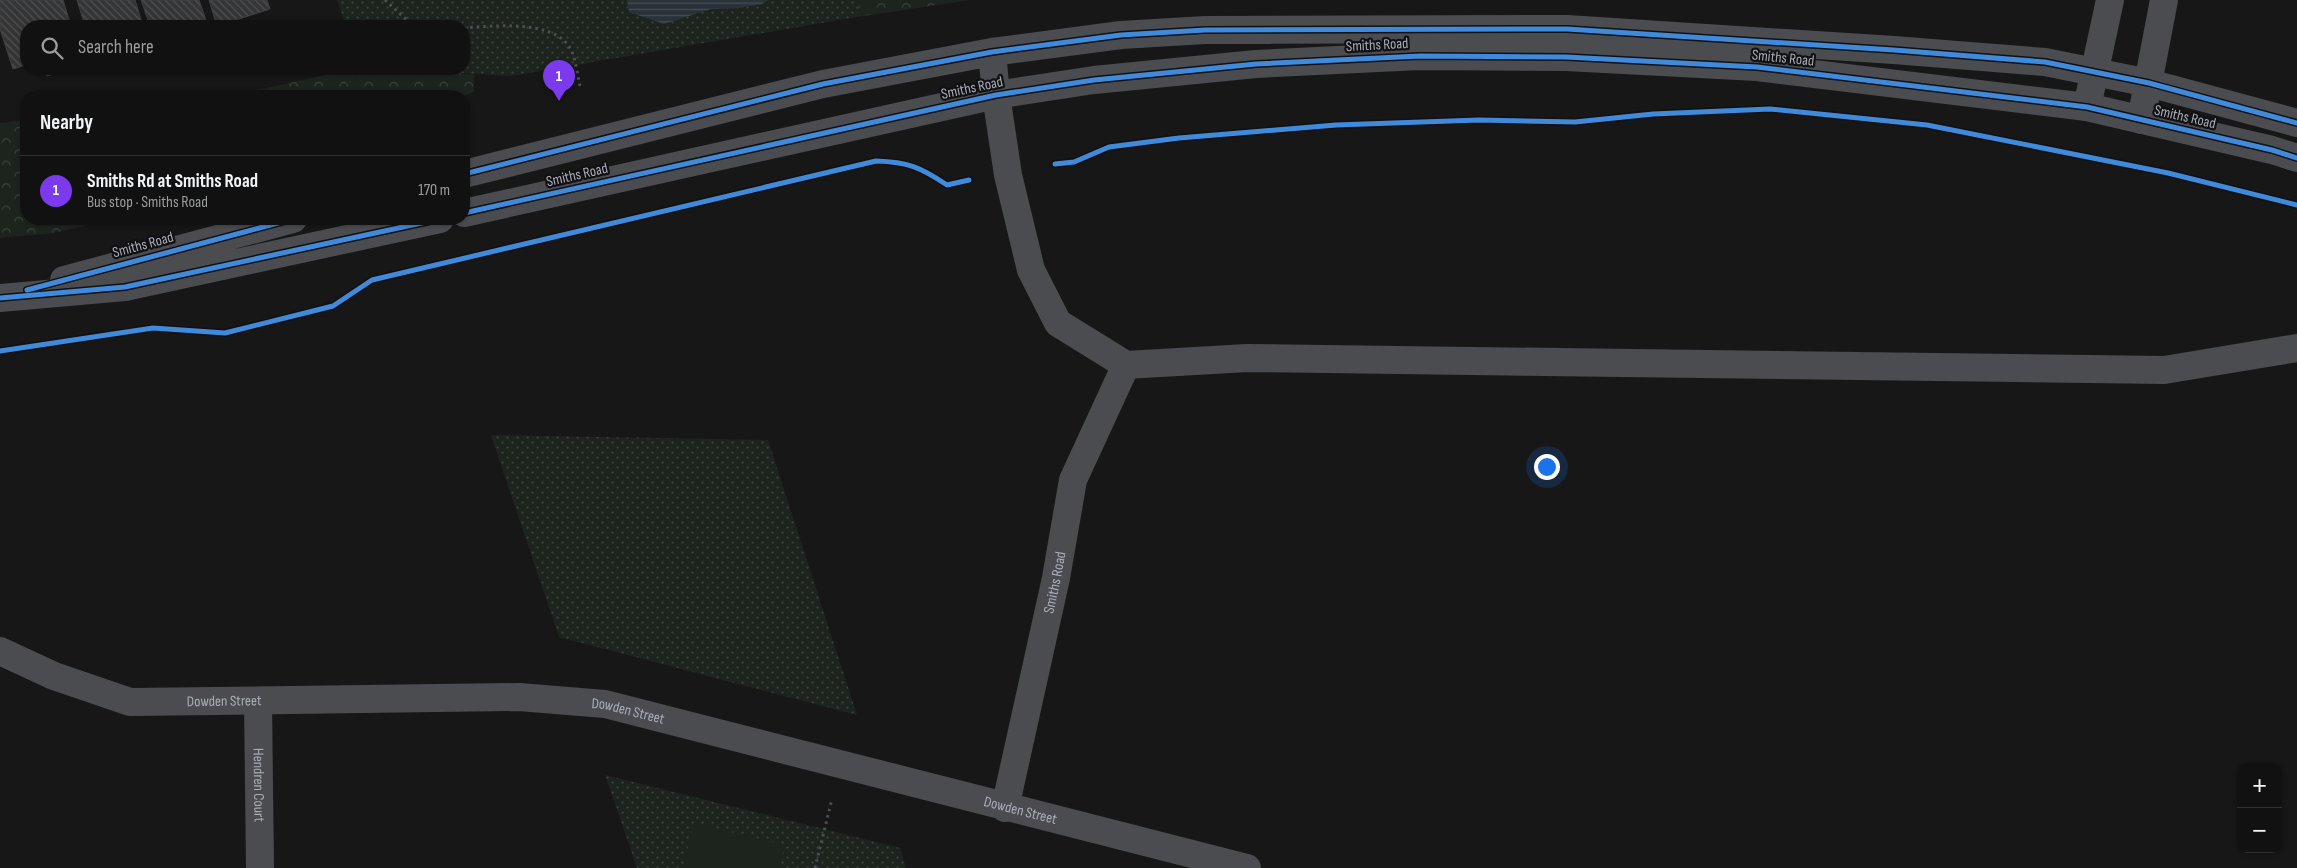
<!DOCTYPE html>
<meta charset="utf-8">
<style>
body{margin:0;font-family:"Sofia Sans Condensed",sans-serif;background:#1e1f1f;color:#f1f3f6}
.controls{position:absolute;right:15px;bottom:15px;display:grid;overflow:hidden;border-radius:10px;box-shadow:0 1px 4px #0004}
.controls button{width:45px;height:45px;display:grid;place-items:center;padding:0;border:0;border-bottom:1px solid #303131;background:#111;color:#f1f3f6;font:25px sans-serif}
.you{position:absolute;left:1546px;top:466px;width:18px;height:18px;margin:-12px;border:4px solid #fff;border-radius:50%;background:#1a73e8;box-shadow:0 0 0 8px #1a73e833}
.badge{display:grid;place-items:center;width:32px;height:32px;border-radius:50%;background:#7c3aed;color:#fff;font-size:16px;font-weight:700}
.pin{position:absolute;translate:-50% -41px;filter:drop-shadow(0 1px 2px #0008)}
.pin::after{content:'';position:absolute;top:26px;width:18px;height:15px;background:inherit;clip-path:polygon(0 0,100% 0,50% 100%)}
.list{margin:0;padding:0;list-style:none}
h2{display:flex;justify-content:space-between;align-items:center;height:65px;margin:0;padding:0 20px;font-size:21px}
h2 small{font-size:16px;font-weight:400;color:#9c9d9f}
.list li{display:grid;grid-template-columns:32px 1fr auto;gap:15px;align-items:center;box-sizing:border-box;height:70px;padding:0 20px;border-top:1px solid #303131}
.list b{display:block;font-size:19px;white-space:nowrap}
.list p{margin:0;font-size:16px;white-space:nowrap;color:#9c9d9f}
.list em{font-size:16px;font-style:normal;color:#9c9d9f}
.icon{flex:none;width:28px;height:28px;fill:none;stroke:currentColor;stroke-width:2;stroke-linecap:round;stroke-linejoin:round}
.map{position:relative;flex:none;width:2297px;height:868px;overflow:hidden}
.search{position:absolute;background:#111;box-shadow:0 1px 4px #0004;left:20px;top:20px;width:450px;height:55px;display:flex;align-items:center;gap:12px;box-sizing:border-box;padding:0 18px;border-radius:20px;color:#9c9d9f;font-size:19px}
.panel{position:absolute;background:#111;box-shadow:0 1px 4px #0004;left:20px;top:90px;width:450px;height:135px;border-radius:20px}
.map>svg:first-child{display:block}
.green{fill:url(#green-dots)}
.forest{fill:url(#forest-crowns)}
.pitch{fill:#1d241e}
.water{fill:url(#water-rules)}
.building{fill:url(#building-back-hatch);stroke:#3f4043}
.lines{fill:none;stroke-linecap:round;stroke-linejoin:round}
.path{stroke:#4d4e52;stroke-width:3;stroke-dasharray:2.5 4;stroke-linecap:butt}
.minor{stroke:#4b4c50;stroke-width:28}
.tertiary{stroke:#4b4c50;stroke-width:28}
.cycleway-casing{stroke:#111113;stroke-width:8}
.cycleway{stroke:#408adc;stroke-width:5}
.labels{text-anchor:middle;dominant-baseline:central;stroke-width:4.5;stroke-linejoin:round;paint-order:stroke}
.street-label{font-size:15px;fill:#a8adb8;stroke:#111113}
</style>
<div class="map">
<svg width="2297" height="868" viewBox="0 0 2297 868">
<defs>
<pattern id="green-dots" width="8" height="8" patternUnits="userSpaceOnUse" patternTransform="scale(1.25)"><rect width="8" height="8" fill="#1d241e"/><path d="M2 2h.1M6 6h.1" fill="none" stroke="#3b413d" stroke-width="1.8" stroke-linecap="round"/></pattern>
<pattern id="forest-crowns" width="20" height="18" patternUnits="userSpaceOnUse" patternTransform="scale(1.25)"><rect width="20" height="18" fill="#1d241e"/><path d="M2 6a3 3 0 1 1 6 0M12 15a3 3 0 1 1 6 0" fill="none" stroke="#3b413d"/></pattern>
<pattern id="water-rules" width="6" height="5" patternUnits="userSpaceOnUse" patternTransform="scale(1.25)"><rect width="6" height="5" fill="#2a3239"/><path d="M0 2.5h6" fill="none" stroke="#464d54"/></pattern>
<pattern id="building-back-hatch" width="6" height="6" patternUnits="userSpaceOnUse" patternTransform="scale(1.25)"><rect width="6" height="6" fill="#353536"/><path d="M-1 5l2 2M0 0l6 6M5-1l2 2" fill="none" stroke="#4f5051"/></pattern>
</defs>
<rect width="100%" height="100%" fill="#171717"/>
<path class="green" d="M337 0H861L857 17 511 76 391 69H464V26H346Z
M491 435 768 440 857 715 559 637Z
M605 775 900 848 906 868H637Z"/>
<path class="forest" d="M861 0H970L857 17Z
M351 69H391L474 74V92L464 96H232Z
M26 120V219H112L54 233 0 238V123Z"/>
<path class="pitch" d="M694 823 785 845 779 868H683Z"/>
<path class="water" d="M627 0H768L762 4 739 8 711 9 664 24 629 12Z"/>
<path class="building" d="M0 0H63L71 26H26V65L13 69 0 29Z
M77 0H135L143 26H85Z
M141 0H199L208 26H150Z
M209 0H267L270 9 217 26Z
M45 69H69L47 76Z"/>
<g class="lines">
<path class="path" d="M385 0 410 23 420 26
M464 28C492 26 553 19 570 48 576 58 577 74 580 86
M815 868 832 799"/>
<g class="minor">
<path d="M2087 107 2110 0"/>
<path d="M2141 120 2164 0"/>
<path id="s1" d="M0 651 54 676 130 702 519 697 605 704 1247 868"/>
<path id="s2" d="M258 701 260 868"/>
<path id="s3" d="M1005 808 1056 578 1073 480 1126 365"/>
</g>
<path class="tertiary" d="M992 52 996 95 1008 175 1031 270 1058 323 1126 365 1247 358 2164 370 2297 348
M464 174 823 84 992 52 1121 35 1205 30 1567 29 1894 50 2045 62 2149 83 2297 123
M464 213 996 95 1094 80 1256 64 1420 56 1566 57 1757 67 2087 107 2272 150 2297 158
M64 280 293 219
M0 298 125 287 440 219"/>
<defs>
<path id="cycleway" d="M1055 164 1074 162 1109 147 1179 138 1336 125 1479 120 1575 122 1653 114 1770 109 1927 125 2168 173 2297 205
M464 174 823 84 992 52 1121 35 1205 30 1567 29 1894 50 2045 62 2149 83 2297 123
M464 213 996 95 1094 80 1256 64 1420 56 1566 57 1757 67 2087 107 2272 150 2297 158
M27 290 293 219
M0 298 125 287 440 219
M0 351 153 328 225 333 333 306 372 280 876 161C908 162 920 167 947 185L969 180"/>
</defs>
<use href="#cycleway" class="cycleway-casing"/>
<use href="#cycleway" class="cycleway"/>
</g>
<g class="labels">
<g class="street-label">
<text transform="translate(1377 45) rotate(-3)">Smiths Road</text>
<text transform="translate(1783 58) rotate(6)">Smiths Road</text>
<text transform="translate(972 88) rotate(-12)">Smiths Road</text>
<text transform="translate(2185 117) rotate(13)">Smiths Road</text>
<text transform="translate(577 175) rotate(-13)">Smiths Road</text>
<text transform="translate(143 245) rotate(-15)">Smiths Road</text>
<text stroke="none"><textPath href="#s3" startOffset="231">Smiths Road</textPath></text>
<text stroke="none"><textPath href="#s1" startOffset="234">Dowden Street</textPath></text>
<text stroke="none"><textPath href="#s1" startOffset="639">Dowden Street</textPath></text>
<text stroke="none"><textPath href="#s2" startOffset="84">Hendren Court</textPath></text>
<text stroke="none"><textPath href="#s1" startOffset="1044">Dowden Street</textPath></text>
</g>
</g>
</svg>
<div class="controls">
<button>+</button>
<button>−</button>
</div>
<div class="you"></div>
<div class="pin badge" style="left:559px;top:101px">1</div>
<div class="search"><svg class="icon" aria-label="search" viewBox="0 0 24 24"><circle cx="10" cy="10" r="6"/><path d="M15 15l6 6"/></svg>Search here</div>
<section class="panel">
<h2>Nearby<small></small></h2>
<ul class="list">
<li><span class="badge">1</span><div><b>Smiths Rd at Smiths Road</b><p>Bus stop · Smiths Road</p></div><em>170 m</em></li>
</ul>
</section>
</div>
